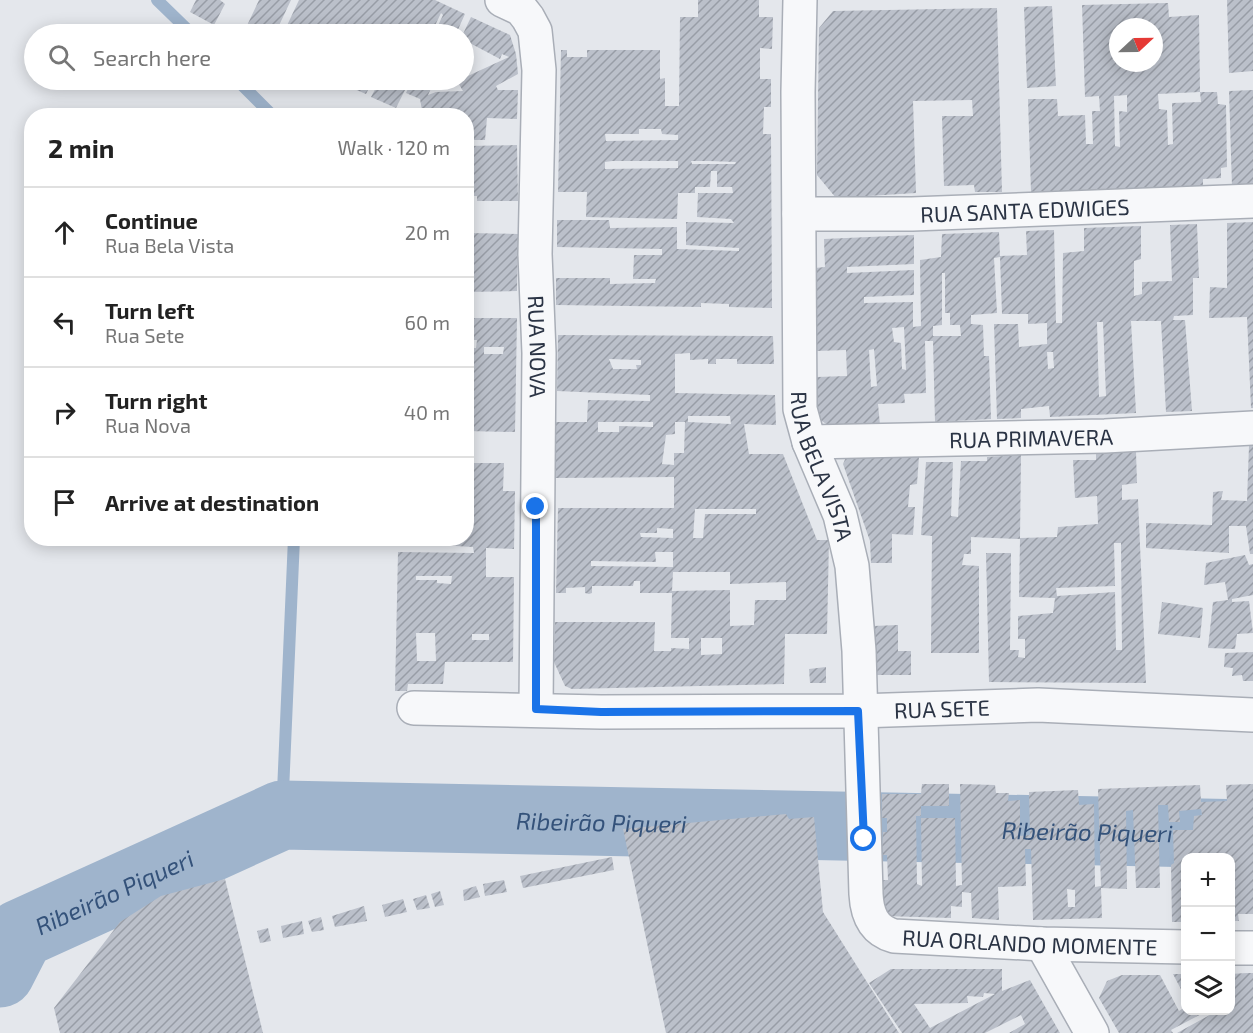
<!DOCTYPE html>
<meta charset="utf-8">
<style>
body{margin:0;font-family:"Exo 2",sans-serif;background:#f2f2f2;color:#222}
.controls{position:absolute;right:18px;bottom:18px;display:grid;overflow:hidden;border-radius:12px;box-shadow:0 3px 15px #0003}
.controls button{width:54px;height:54px;display:grid;place-items:center;padding:0;border:0;border-bottom:2px solid #e0e0e0;background:#fff;color:#222;font:30px sans-serif}
.compass{position:absolute;left:1109px;top:18px;width:54px;height:54px;border-radius:50%;background:#fff;box-shadow:0 3px 15px #0003;rotate:68deg}
.stop{position:absolute;width:18px;height:18px;margin:-14px;border:4px solid #1a73e8;border-radius:50%;background:#fff}
.stop.end{background:#1a73e8;border-color:#fff;box-shadow:0 2px 6px #0008}
.list{margin:0;padding:0;list-style:none}
h2{display:flex;justify-content:space-between;align-items:center;height:78px;margin:0;padding:0 24px;font-size:26px}
h2 small{font-size:20px;font-weight:400;color:#767676}
.list li{display:grid;grid-template-columns:39px 1fr auto;gap:18px;align-items:center;box-sizing:border-box;height:90px;padding:0 24px;border-top:2px solid #e0e0e0}
.list b{display:block;font-size:22px;white-space:nowrap}
.list p{margin:0;font-size:20px;white-space:nowrap;color:#767676}
.list em{font-size:20px;font-style:normal;color:#767676}
.icon{flex:none;width:33px;height:33px;fill:none;stroke:currentColor;stroke-width:2;stroke-linecap:round;stroke-linejoin:round}
.map{position:relative;flex:none;width:1253px;height:1033px;overflow:hidden}
.search{position:absolute;background:#fff;box-shadow:0 3px 15px #0003;left:24px;top:24px;width:450px;height:66px;display:flex;align-items:center;gap:15px;box-sizing:border-box;padding:0 21px;border-radius:33px;color:#767676;font-size:22px}
.panel{position:absolute;background:#fff;box-shadow:0 3px 15px #0003;left:24px;top:108px;width:450px;height:438px;border-radius:24px}
.map>svg:first-child{display:block}
.lines{fill:none;stroke-linecap:round;stroke-linejoin:round}
.stream{stroke:#9fb4cc;stroke-width:12}
.river{stroke:#9fb4cc;stroke-width:69}
.building{fill:url(#building-hatch);fill-rule:evenodd}
.minor-casing{stroke:#a9aeb7;stroke-width:36}
.minor{stroke:#f7f8fa;stroke-width:33}
.route{stroke:#1a73e8;stroke-width:8}
.labels{text-anchor:middle;dominant-baseline:central;stroke-width:5;stroke-linejoin:round;paint-order:stroke}
.street-label{font-size:22px;fill:#2b3445;stroke:#f4f6f9}
.water-label{font-size:24px;font-style:italic;fill:#34527a;stroke:#f4f6f9}
</style>
<div class="map">
<svg width="1253" height="1033" viewBox="0 0 1253 1033">
<defs>
<pattern id="building-hatch" width="6" height="6" patternUnits="userSpaceOnUse" patternTransform="scale(1.5)"><rect width="6" height="6" fill="#bbc0ca"/><path d="M-1 1l2-2M0 6l6-6M5 7l2-2" fill="none" stroke="#989da6"/></pattern>
</defs>
<rect width="100%" height="100%" fill="#e4e7ec"/>
<g class="lines">
<path class="stream" d="M157 0 192 34
M237 80 273 116
M282 815 294 538"/>
<path class="river" id="s1" d="M0 973 20 934 282 815 1253 834"/>
</g>
<path class="building" d="M196 0H220L225 4 214 25 190 12Z
M259 0H291L275 34H243Z
M299 0H435L465 14 456 34H434L443 15 441 13 431 34H283Z
M698 0H759V17H773L772 49 760 48V79H771V107H764L763 134H771L772 308 729 307V304L701 303V307L556 305V278H610V284L655 283 656 279H633L634 255H662V249L557 247V220H609L610 228 677 227V249L739 251V248L686 245V222L734 223 731 219 697 217 698 193H733L732 187H717V171H711L710 187H695V193H678L677 219 586 217 587 192H558L561 50H567V57H587V50H660V79L665 78V106H679L680 17H698ZM639 129H661L662 134 678 135V140L606 141 605 134H639ZM612 161H678V168L605 169V162ZM691 161H709L736 162 735 164H692Z
M1227 0H1253V71L1229 73Z
M1168 3 1169 17 1199 15 1200 92 1158 94 1159 109 1167 110 1168 145 1173 144 1172 103 1201 102 1200 92H1217L1218 104 1226 105 1227 167 1221 168V178L1203 179V188L1031 192 1028 99H1057L1058 116 1085 115 1086 144H1093L1092 111H1100L1099 96 1085 97 1082 5ZM1118 27H1154V63H1118ZM1127 95V112L1119 111 1120 147 1115 146 1114 96Z
M1052 6 1056 86 1027 88 1024 7Z
M997 8 1002 192H975L974 185 944 186 942 116H973L972 100 913 101 916 193 836 198 817 175 819 28 833 11Z
M471 17 510 35 516 54 518 74 496 86 498 90H518L517 119 487 118 485 140H466V116H423L420 99 406 93 412 80H435L428 95 436 92 463 91 457 81 509 57 502 54 500 59 464 40 463 34Z
M333 80H373L366 94Z
M380 80H410L396 108 371 97Z
M1253 90V186L1232 187 1229 91Z
M517 145 518 201H477V196H466V146Z
M1253 222V408H1251L1247 317 1209 318 1210 287 1227 288V223Z
M1197 224 1199 278H1193V315L1174 316 1173 320H1185L1192 411 1166 412 1161 321H1131L1136 413 1050 417 1049 406 1021 409V418L997 419 994 324H1018L1019 347 1047 344V323L1028 324V314H1002L1000 257 994 258 997 313 971 315V324L983 325 984 356H989L991 419 935 422 933 341H925L926 393 904 394 905 403 878 404 880 425 831 427 817 418V377L847 376 846 350 816 351 815 268 825 267 824 239 914 235V264L847 267V273L914 270V295L864 297V303L913 302V327L921 326 920 260 941 257 942 234 999 232 1000 256 1027 255 1026 231 1054 230 1056 323H1062L1063 253 1084 251V228L1141 226V259L1134 261V296L1142 294V282L1172 281 1170 225ZM942 273H945V313H950V325H960L961 336H933V326L942 325ZM1097 322H1103L1106 396 1099 397ZM904 327 906 370 902 369 901 343 894 342 892 328ZM874 349 877 386 871 387 869 350ZM1047 352H1053L1054 368 1048 369Z
M466 233 518 234 517 291 466 292Z
M466 318H517L515 432 466 431V348H476L477 340H466ZM484 347H504L503 354H484Z
M558 335 773 336 774 364H737V359H716V364H708V359L690 360V353L675 354V393L775 395 776 425 744 424 749 454H783L817 540H829L827 634H785L784 684 572 689 565 686 554 662 555 622H655L654 651H671V648L689 649V638H671L672 593H640V581H634L633 586H592V593L589 594 585 593V587L566 588V593H556L558 508H674V477L555 478 556 422H587L588 400 650 401V395L557 391ZM609 359 641 360V365H636L637 369H613ZM688 416H730L731 424 688 422ZM598 422H653V427L619 426V432H598ZM675 422H685L684 453H674V465L662 464 666 435 675 434ZM695 509H756V514H705L703 538H693ZM657 528 673 529V538L641 537 640 533H657ZM655 552H673V567L591 566V561L656 562ZM673 572H730V584L786 582V600H755L754 625 730 626V590L672 591ZM701 638H722V654L701 655Z
M1249 446H1253V554H1250L1246 526H1229V553L1146 548V523L1212 525 1213 492 1223 491 1221 500 1247 501Z
M1136 452 1137 483 1122 485V500L1138 499 1146 683 989 682 986 553H1011L1010 650H1019L1018 657 1025 658V639H1018V616L1053 613 1055 598 1019 597 1020 539 971 537V554H964L962 565 979 566V653H931L932 536 921 535 926 462H953L951 516 958 517 961 461H987V457L1021 455 1020 538 1057 537 1058 527 1098 524 1097 496 1075 498 1073 460H1096V454ZM1114 543H1121L1122 650H1116L1115 592 1057 596 1056 588 1115 586Z
M847 455 919 457 917 484 910 485 908 507H915L913 535 892 534V563H871L870 541 843 464Z
M466 463H504L503 491H515L514 549 486 548V577H514L513 662H445L443 684H408L407 691H395L398 552 474 553 473 547 404 543V538H466ZM416 576H452L451 584 437 583V580H416ZM416 633H435L436 661H417ZM472 634H489V640H472Z
M1245 555 1249 565 1253 564V595L1232 599V602L1249 601 1253 633 1237 634 1235 649 1208 648 1213 602 1228 600 1225 582 1204 585 1206 563Z
M1162 602 1203 608 1200 638 1158 634Z
M898 625V651H911V675H875L873 626Z
M1253 652V681H1243L1242 675 1232 676 1233 668 1224 667 1225 653Z
M826 667V683H810L809 669Z
M922 784H949V806H921V816H916L917 884 922 886 921 818H955L956 886 962 885 960 784 995 785 996 793H1009L1008 801 1020 800V836L1030 835 1029 792 1078 790 1079 805 1094 804 1095 887 1101 886 1098 789 1200 785 1201 802 1227 801 1226 785 1253 784V914H1238L1239 921H1230V858H1186L1185 922H1172L1171 865 1174 863 1173 830H1193L1194 816 1202 815 1201 809 1179 811 1180 822H1169L1168 805H1158L1160 888H1136L1133 810 1126 811 1127 889 1101 888 1102 918 1033 920 1031 849H1025L1026 886 998 887 999 920 972 918 971 893 962 892V907L951 906V918L884 916 883 880H888L887 855H883L882 847 883 832H887V818H882V794H921ZM1067 889 1075 890V907H1068Z
M786 814 789 819 814 817 823 912 899 1033H666L623 829Z
M612 857 614 870 523 888 520 876Z
M225 879 263 1033H60L54 1008 120 922 161 896Z
M504 880 507 892 485 896 483 884Z
M476 886 480 897 464 901 463 890Z
M440 891 444 905 435 907 431 894Z
M426 895 430 908 417 910 413 899Z
M403 899 407 912 385 917 382 905Z
M364 906 367 921 335 927 332 916Z
M321 917 324 930 312 932 308 921Z
M302 921 304 934 283 938 281 926Z
M268 928 271 941 260 943 257 931Z
M891 969H1002V991L1030 980 1060 1033H1009L1025 1024 1021 1015 985 1033H902L869 983ZM984 993 995 994 930 1028 914 1004 968 1003 967 996 983 997Z
M1247 973H1253V1033H1177L1217 1011 1223 1013 1230 1011V974Z
M1173 974H1185V997Z
M1122 975H1160L1179 1011 1185 1007V1011H1207L1171 1030 1173 1033H1119L1099 998 1107 981Z"/>
<g class="lines">
<defs>
<g id="minor">
<path id="s2" d="M502 0 521 9 528 18 535 31 539 70 535 254 539 353 536 709"/>
<path id="s3" d="M800 0 798 92 800 409 809 442 840 515 852 566 859 651 866 894C867 914 873 930 894 936L1042 944 1186 947"/>
<path id="s4" d="M799 214H912L1253 201"/>
<path id="s5" d="M809 442 1105 436 1253 428"/>
<path id="s6" d="M414 708 601 712 858 711 1038 705 1253 715"/>
<path d="M1042 944 1092 1033"/>
<path d="M1230 948H1253"/>
</g>
</defs>
<use href="#minor" class="minor-casing"/>
<use href="#minor" class="minor"/>
</g>
<g class="lines">
<path class="route" d="M536 507V709L601 712 858 711 864 839"/>
</g>
<g class="labels">
<g class="street-label">
<text stroke="none"><textPath href="#s4" startOffset="226">RUA SANTA EDWIGES</textPath></text>
<text stroke="none"><textPath href="#s2" startOffset="363">RUA NOVA</textPath></text>
<text stroke="none"><textPath href="#s5" startOffset="222">RUA PRIMAVERA</textPath></text>
<text stroke="none"><textPath href="#s3" startOffset="470">RUA BELA VISTA</textPath></text>
<text stroke="none"><textPath href="#s6" startOffset="528">RUA SETE</textPath></text>
<text stroke="none"><textPath href="#s3" startOffset="1094">RUA ORLANDO MOMENTE</textPath></text>
</g>
<g class="water-label">
<text stroke="none"><textPath href="#s1" startOffset="651">Ribeirão Piqueri</textPath></text>
<text stroke="none"><textPath href="#s1" startOffset="1137">Ribeirão Piqueri</textPath></text>
<text stroke="none"><textPath href="#s1" startOffset="147">Ribeirão Piqueri</textPath></text>
</g>
</g>
</svg>
<div class="controls">
<button>+</button>
<button>−</button>
<button><svg class="icon" aria-label="layers" viewBox="0 0 24 24"><path d="M12 4l9 5-9 5-9-5zM3 14l9 5 9-5"/></svg></button>
</div>
<svg class="compass" viewBox="-18 -18 36 36"><path d="M0-13l5 13h-10z" fill="#e53935"/><path d="M0 13l5-13h-10z" fill="#767676"/></svg>
<div class="stop" style="left:864px;top:839px"></div>
<div class="stop end" style="left:536px;top:507px"></div>
<div class="search"><svg class="icon" aria-label="search" viewBox="0 0 24 24"><circle cx="10" cy="10" r="6"/><path d="M15 15l6 6"/></svg>Search here</div>
<section class="panel">
<h2>2 min<small>Walk · 120 m</small></h2>
<ul class="list">
<li><svg class="icon" aria-label="ahead" viewBox="0 0 24 24"><path d="M12 20V5M6 11l6-6 6 6"/></svg><div><b>Continue</b><p>Rua Bela Vista</p></div><em>20 m</em></li>
<li><svg class="icon" aria-label="left" viewBox="0 0 24 24"><path d="M17 20v-9H6M10 6l-5 5 5 5"/></svg><div><b>Turn left</b><p>Rua Sete</p></div><em>60 m</em></li>
<li><svg class="icon" aria-label="right" viewBox="0 0 24 24"><path d="M7 20v-9h11M14 6l5 5-5 5"/></svg><div><b>Turn right</b><p>Rua Nova</p></div><em>40 m</em></li>
<li><svg class="icon" aria-label="arrive" viewBox="0 0 24 24"><path d="M6 21V4h12l-3 4 3 4H6"/></svg><div><b>Arrive at destination</b></div></li>
</ul>
</section>
</div>
